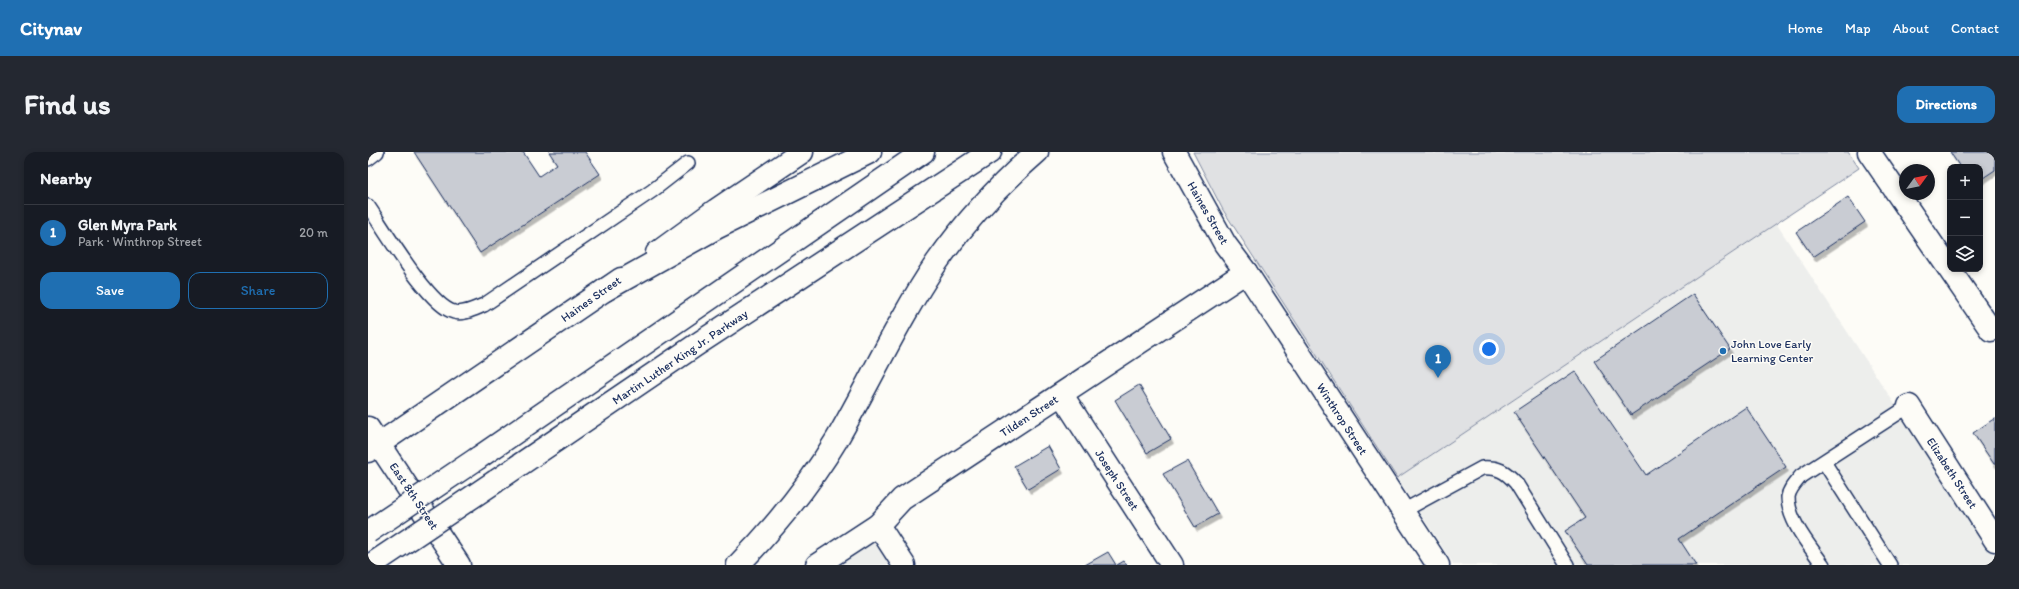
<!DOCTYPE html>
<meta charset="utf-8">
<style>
body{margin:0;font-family:Itim,sans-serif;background:#242831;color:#f1f3f6}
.controls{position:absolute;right:12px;top:12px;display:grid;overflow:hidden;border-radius:8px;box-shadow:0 2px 6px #0003}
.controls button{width:36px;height:36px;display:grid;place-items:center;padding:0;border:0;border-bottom:1px solid #363941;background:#171b24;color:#f1f3f6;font:20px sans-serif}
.compass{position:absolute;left:1531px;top:12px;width:36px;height:36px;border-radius:50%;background:#171b24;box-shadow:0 2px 6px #0003;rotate:57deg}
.you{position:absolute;left:1121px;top:197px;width:14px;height:14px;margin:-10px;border:3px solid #fff;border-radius:50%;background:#1a73e8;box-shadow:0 0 0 6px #1a73e833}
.badge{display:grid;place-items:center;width:26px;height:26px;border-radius:50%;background:#1f6fb2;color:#fff;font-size:13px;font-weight:700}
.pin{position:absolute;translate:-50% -33px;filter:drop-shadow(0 1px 2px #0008)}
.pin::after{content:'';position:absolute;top:21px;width:14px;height:12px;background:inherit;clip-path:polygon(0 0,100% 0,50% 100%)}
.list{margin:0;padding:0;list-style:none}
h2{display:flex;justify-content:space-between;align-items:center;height:52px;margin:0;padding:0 16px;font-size:17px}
h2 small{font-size:13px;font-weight:400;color:#9ea1a6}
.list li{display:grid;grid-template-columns:26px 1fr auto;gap:12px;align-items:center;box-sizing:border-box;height:56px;padding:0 16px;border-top:1px solid #363941}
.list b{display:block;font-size:15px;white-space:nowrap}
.list p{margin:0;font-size:13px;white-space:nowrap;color:#9ea1a6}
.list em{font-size:13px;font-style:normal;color:#9ea1a6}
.actions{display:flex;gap:8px;padding:12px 16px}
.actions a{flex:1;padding:9px 0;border:1px solid #1f6fb2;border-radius:12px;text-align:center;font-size:14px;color:#1f6fb2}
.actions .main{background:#1f6fb2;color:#fff}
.icon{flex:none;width:22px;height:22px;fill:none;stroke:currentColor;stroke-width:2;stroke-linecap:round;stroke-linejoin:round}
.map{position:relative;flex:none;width:1627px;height:413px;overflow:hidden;border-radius:12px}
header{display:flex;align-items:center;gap:24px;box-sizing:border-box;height:56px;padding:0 20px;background:#1f6fb2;color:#fff}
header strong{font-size:19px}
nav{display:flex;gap:22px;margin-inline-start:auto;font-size:14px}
.intro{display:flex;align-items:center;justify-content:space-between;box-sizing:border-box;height:96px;padding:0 24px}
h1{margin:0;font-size:28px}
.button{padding:10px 18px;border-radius:12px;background:#1f6fb2;color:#fff;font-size:14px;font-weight:700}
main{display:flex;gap:24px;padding:0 24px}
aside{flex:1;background:#171b24;border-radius:12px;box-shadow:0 2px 6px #0003}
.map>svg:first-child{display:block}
.built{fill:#edeeec}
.green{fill:#e0e1e3;stroke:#7e88a0}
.building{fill:#c9ccd3;stroke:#1b2f5e;filter:url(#shadow)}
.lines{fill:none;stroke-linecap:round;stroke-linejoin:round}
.service-casing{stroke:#1b2f5e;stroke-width:16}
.minor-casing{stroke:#1b2f5e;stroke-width:25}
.tertiary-casing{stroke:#1b2f5e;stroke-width:25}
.motorway-casing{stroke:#1b2f5e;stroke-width:25}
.service{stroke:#fdfcf7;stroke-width:13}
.minor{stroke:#fdfcf7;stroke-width:22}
.tertiary{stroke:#fdfcf7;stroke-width:22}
.motorway{stroke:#fdfcf7;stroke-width:22}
.motorway-bridge-casing{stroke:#1b2f5e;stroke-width:25;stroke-linecap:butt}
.motorway-bridge{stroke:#fdfcf7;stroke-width:22}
.poi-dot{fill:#1f6fb2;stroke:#fdfcf7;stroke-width:1.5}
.labels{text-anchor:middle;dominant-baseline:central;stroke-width:3;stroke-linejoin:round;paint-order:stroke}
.street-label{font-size:12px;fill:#1b2f5e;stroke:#fdfcf7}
.poi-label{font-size:12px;fill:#1b2f5e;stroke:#fdfcf7;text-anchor:start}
</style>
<header>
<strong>Citynav</strong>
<nav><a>Home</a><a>Map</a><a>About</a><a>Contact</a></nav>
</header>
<div class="intro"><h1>Find us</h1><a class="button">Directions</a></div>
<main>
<aside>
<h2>Nearby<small></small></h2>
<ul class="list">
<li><span class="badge">1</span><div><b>Glen Myra Park</b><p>Park · Winthrop Street</p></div><em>20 m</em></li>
</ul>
<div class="actions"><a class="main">Save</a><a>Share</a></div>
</aside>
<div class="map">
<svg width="1627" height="413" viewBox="0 0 1627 413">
<defs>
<filter id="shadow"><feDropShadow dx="2.5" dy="4.5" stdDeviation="0" flood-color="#0004"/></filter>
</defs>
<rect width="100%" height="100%" fill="#fdfcf7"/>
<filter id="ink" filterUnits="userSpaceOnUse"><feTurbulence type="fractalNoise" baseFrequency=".025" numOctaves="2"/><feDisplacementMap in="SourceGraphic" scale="8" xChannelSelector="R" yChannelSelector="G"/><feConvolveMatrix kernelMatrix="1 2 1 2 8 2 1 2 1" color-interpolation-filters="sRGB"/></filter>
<g filter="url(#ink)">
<path class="built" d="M1408 71 1627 405V413H1086L1029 326Z
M504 387 521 413H464Z"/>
<path class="green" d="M825 0H1480L1491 16 1029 326 855 58Z"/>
<path class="building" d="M46 0H155L171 24 189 12 181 0H217L232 22 112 101Z
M1582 0H1625L1627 3V18L1612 28V15H1592Z
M1480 45 1497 70 1445 105 1428 80Z
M1325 142 1362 197 1263 263 1226 209Z
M1207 219 1278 323 1378 255 1418 315 1311 387 1328 413H1220L1197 379 1217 366 1146 260Z
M771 233 803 287 779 301 747 248Z
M1627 266V312H1626L1605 281Z
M680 294 693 317 660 337 646 314Z
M819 309 850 362 827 375 795 322Z
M740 400 748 413H717Z
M756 409 759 413H749Z"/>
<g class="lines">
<defs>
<path id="service" d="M0 7 9 0
M0 54C16 77 61 154 86 160 95 163 108 156 116 153L284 39 320 11
M1456 310 1522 413
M1035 359 1114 316C1130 315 1137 319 1148 331L1199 413
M1455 413C1442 394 1420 369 1420 345 1421 337 1428 330 1433 324L1541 254"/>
<path id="minor" d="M1501 0 1623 178
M878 120 1070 413
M694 243 804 413
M1541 254 1627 388
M510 373 536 413"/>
<path id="tertiary" d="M289 101 348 58 434 0
M0 276 91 413
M11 292 253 127
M449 413 510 373 534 347 878 120 857 92 806 0"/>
<path id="motorway" d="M237 138 348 76 502 0
M0 299 11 292
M110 306 555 0
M128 329 328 193 622 0
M370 413C407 375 442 332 469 287 503 228 531 166 569 110 597 70 632 32 669 0"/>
</defs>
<use href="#service" class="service-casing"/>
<use href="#minor" class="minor-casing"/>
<use href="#tertiary" class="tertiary-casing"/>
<use href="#motorway" class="motorway-casing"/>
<use href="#service" class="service"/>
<use href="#minor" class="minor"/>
<use href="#tertiary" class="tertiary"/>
<use href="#motorway" class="motorway"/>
<defs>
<path id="motorway-bridge" d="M0 380 110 306
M3 413 128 329"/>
</defs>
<use href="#motorway-bridge" class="motorway-bridge-casing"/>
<use href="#motorway-bridge" class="motorway-bridge"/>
</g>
</g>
<circle class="poi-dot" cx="1355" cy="199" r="4"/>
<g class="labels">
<g class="street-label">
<text transform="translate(840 61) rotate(60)">Haines Street</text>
<text transform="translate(223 147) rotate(-35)">Haines Street</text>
<text transform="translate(312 205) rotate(-34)">Martin Luther King Jr. Parkway</text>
<text transform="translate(661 264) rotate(-33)">Tilden Street</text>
<text transform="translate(974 267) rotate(57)">Winthrop Street</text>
<text transform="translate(1584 321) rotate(57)">Elizabeth Street</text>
<text transform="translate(749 328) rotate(57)">Joseph Street</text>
<text transform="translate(46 344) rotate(56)">East 8th Street</text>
</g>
<g class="poi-label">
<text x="1363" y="192">John Love Early<tspan x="1363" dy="14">Learning Center</tspan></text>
</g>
</g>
</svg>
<div class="controls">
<button>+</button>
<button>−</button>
<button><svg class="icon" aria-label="layers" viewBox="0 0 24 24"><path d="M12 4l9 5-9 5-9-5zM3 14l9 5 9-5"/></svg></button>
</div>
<svg class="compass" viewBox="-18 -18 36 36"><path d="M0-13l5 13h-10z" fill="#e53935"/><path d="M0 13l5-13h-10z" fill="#9ea1a6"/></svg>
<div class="you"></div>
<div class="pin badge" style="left:1070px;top:226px">1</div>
</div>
</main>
